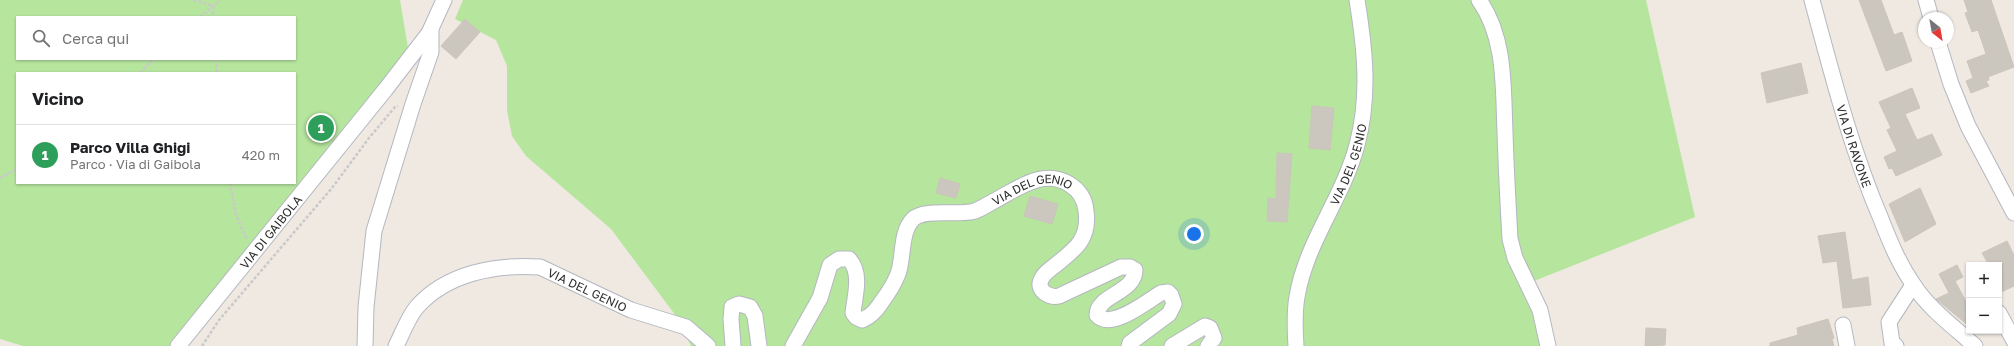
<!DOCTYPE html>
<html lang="it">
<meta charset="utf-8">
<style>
body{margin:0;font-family:"Golos Text",sans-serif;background:#f6f6f6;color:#202124}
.controls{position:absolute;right:12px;bottom:12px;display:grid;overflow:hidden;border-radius:0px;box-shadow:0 1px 3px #0004}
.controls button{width:36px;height:36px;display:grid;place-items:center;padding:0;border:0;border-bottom:1px solid #e0e0e0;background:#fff;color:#202124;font:20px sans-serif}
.compass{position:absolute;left:1918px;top:12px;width:36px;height:36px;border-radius:50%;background:#fff;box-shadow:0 1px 3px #0004;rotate:149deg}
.you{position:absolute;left:1194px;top:234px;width:14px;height:14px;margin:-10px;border:3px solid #fff;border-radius:50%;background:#1a73e8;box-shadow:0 0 0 6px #1a73e833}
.badge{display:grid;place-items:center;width:26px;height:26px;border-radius:50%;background:#4264fb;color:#fff;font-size:13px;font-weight:700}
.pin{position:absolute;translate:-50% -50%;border:2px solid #fff;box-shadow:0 1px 4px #0006}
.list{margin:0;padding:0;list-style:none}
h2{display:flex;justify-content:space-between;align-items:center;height:52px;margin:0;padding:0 16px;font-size:17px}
h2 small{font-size:13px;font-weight:400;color:#757577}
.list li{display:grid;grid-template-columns:26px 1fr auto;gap:12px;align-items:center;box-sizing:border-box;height:60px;padding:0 16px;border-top:1px solid #e0e0e0}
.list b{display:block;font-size:15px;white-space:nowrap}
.list p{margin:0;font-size:13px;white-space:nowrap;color:#757577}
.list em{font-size:13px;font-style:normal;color:#757577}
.icon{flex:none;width:22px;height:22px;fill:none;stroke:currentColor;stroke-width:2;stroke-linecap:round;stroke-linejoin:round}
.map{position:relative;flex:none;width:2014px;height:346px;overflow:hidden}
.search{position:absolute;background:#fff;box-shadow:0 1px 3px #0004;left:16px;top:16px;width:280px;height:44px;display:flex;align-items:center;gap:10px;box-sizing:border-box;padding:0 14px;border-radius:0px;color:#757577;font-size:15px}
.panel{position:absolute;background:#fff;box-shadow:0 1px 3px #0004;left:16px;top:72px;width:280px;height:112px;border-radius:0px}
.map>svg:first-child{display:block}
.green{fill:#b6e59e;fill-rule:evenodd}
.building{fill:#cbc7bf;stroke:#cbc5ba}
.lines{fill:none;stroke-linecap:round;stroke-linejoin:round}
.minor-casing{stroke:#b4b7c1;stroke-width:17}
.path{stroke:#c9c9c9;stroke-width:2.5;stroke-dasharray:3 2;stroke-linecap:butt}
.minor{stroke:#fff;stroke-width:15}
.labels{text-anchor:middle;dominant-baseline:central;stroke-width:3;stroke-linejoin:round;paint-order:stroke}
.street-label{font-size:12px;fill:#2e2e2e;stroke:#fff}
</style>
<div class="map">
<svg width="2014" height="346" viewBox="0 0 2014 346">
<rect width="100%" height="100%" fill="#efe9e1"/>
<path class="green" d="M0 0H400L408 48 181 346H23L0 339ZM17 17H295V59H17ZM17 73H295V183H17Z
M463 0H1646L1695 217 1529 283 1540 346H691L676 316 611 229 526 156 512 136 507 110V66L496 40 455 19Z"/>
<path class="building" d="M1859 0H1881L1894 35 1902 32 1912 61 1886 71Z
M1964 0H1991L2014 67 1988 77 1989 80 1986 81 1989 86 1971 93 1966 81 1973 78 1967 61 1986 54 1978 30 1972 32 1965 13 1968 12Z
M465 19 480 32 456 59 441 46Z
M1801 63 1808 93 1767 103 1761 73Z
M1912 88 1920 108 1905 114 1917 140 1932 134 1942 155 1896 176 1892 168 1889 169 1884 157 1897 151 1887 130 1891 128 1879 102Z
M1312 106 1334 108 1330 150 1309 148Z
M1277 153 1292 154 1287 222 1267 221 1268 198 1276 199Z
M940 178 960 184 956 198 936 193Z
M1920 188 1936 224 1905 242 1889 204Z
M1030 196 1058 204 1052 224 1024 216Z
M1845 232 1852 280 1868 277 1871 305 1843 308 1837 261 1823 263 1818 236Z
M2007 241 2014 255V286L1999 293V265H1989L1982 253Z
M1957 265 1963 277 1955 281 1969 307V326L1936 299 1949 293 1939 274Z
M1828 319 1834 338 1832 339 1834 346H1770V343L1798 335 1797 328Z
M1646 328 1666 329 1665 345 1645 346Z"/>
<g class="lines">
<defs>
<g id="minor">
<path d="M1479 0C1506 38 1503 88 1505 132 1506 168 1508 203 1510 239L1515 258 1540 310 1548 346"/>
<path id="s1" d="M1812 0C1832 74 1851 149 1881 219 1890 242 1899 264 1913 284 1928 308 1954 327 1975 346"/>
<path d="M1926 0 1931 18"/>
<path d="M1938 42 1951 84 1968 126 2014 213"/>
<path d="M1999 313 2014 341"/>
<path d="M1843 325 1847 346"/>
<path id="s2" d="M178 346 385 90 429 33 444 0"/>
<path d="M365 346 366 307 374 231 413 104 431 52V29"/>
<path id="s3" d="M396 346C402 334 408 318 416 308 446 273 496 264 540 267L631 310 686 327 708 346"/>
<path d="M733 346 731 319 732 307 739 304 750 307 755 316 759 346"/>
<path id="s4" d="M793 346 820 298 830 265 839 259H849C862 273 855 295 853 313L856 317 862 320C872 316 877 309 883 300 889 292 894 284 898 274 904 258 900 232 913 219 925 208 958 216 975 211 982 208 988 204 994 201 1017 189 1043 168 1069 184 1079 190 1085 199 1086 211 1090 240 1074 250 1053 267 1048 271 1043 274 1041 280 1036 291 1050 298 1059 296L1121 267H1130L1135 270C1135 293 1097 295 1097 315 1111 331 1147 301 1161 293L1168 292 1171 295 1174 304 1169 314 1130 343 1129 346"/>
<path d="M1172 346 1205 326 1210 328 1214 338 1208 346"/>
<path id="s5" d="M1296 346C1295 330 1294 313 1297 297 1306 242 1343 198 1357 145 1370 96 1365 49 1357 0"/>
<path d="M1896 346 1892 343 1889 322 1913 285"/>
</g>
</defs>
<use href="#minor" class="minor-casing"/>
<path class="path" d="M194 0 213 6V17
M200 17 220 0
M216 59 217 73
M140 73 153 59
M0 178 17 169
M230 183 236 215 247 240
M202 346 219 320 332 188 369 138 395 107 398 106"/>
<use href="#minor" class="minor"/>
</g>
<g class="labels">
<g class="street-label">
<text stroke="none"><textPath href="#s1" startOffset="152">VIA DI RAVONE</textPath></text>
<text stroke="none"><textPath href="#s5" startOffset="192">VIA DEL GENIO</textPath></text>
<text stroke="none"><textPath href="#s4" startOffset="422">VIA DEL GENIO</textPath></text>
<text stroke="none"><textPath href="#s2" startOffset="147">VIA DI GAIBOLA</textPath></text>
<text stroke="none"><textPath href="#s3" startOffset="231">VIA DEL GENIO</textPath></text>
</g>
</g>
</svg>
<div class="controls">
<button>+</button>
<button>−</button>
</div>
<svg class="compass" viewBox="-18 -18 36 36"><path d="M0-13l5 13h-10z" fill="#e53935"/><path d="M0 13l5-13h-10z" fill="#757577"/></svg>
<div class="you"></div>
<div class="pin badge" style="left:321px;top:128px;background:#2e9e5b">1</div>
<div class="search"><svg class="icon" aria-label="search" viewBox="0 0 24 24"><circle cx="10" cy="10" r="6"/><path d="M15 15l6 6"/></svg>Cerca qui</div>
<section class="panel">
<h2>Vicino<small></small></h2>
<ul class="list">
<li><span class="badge" style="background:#2e9e5b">1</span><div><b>Parco Villa Ghigi</b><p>Parco · Via di Gaibola</p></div><em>420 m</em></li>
</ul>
</section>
</div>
